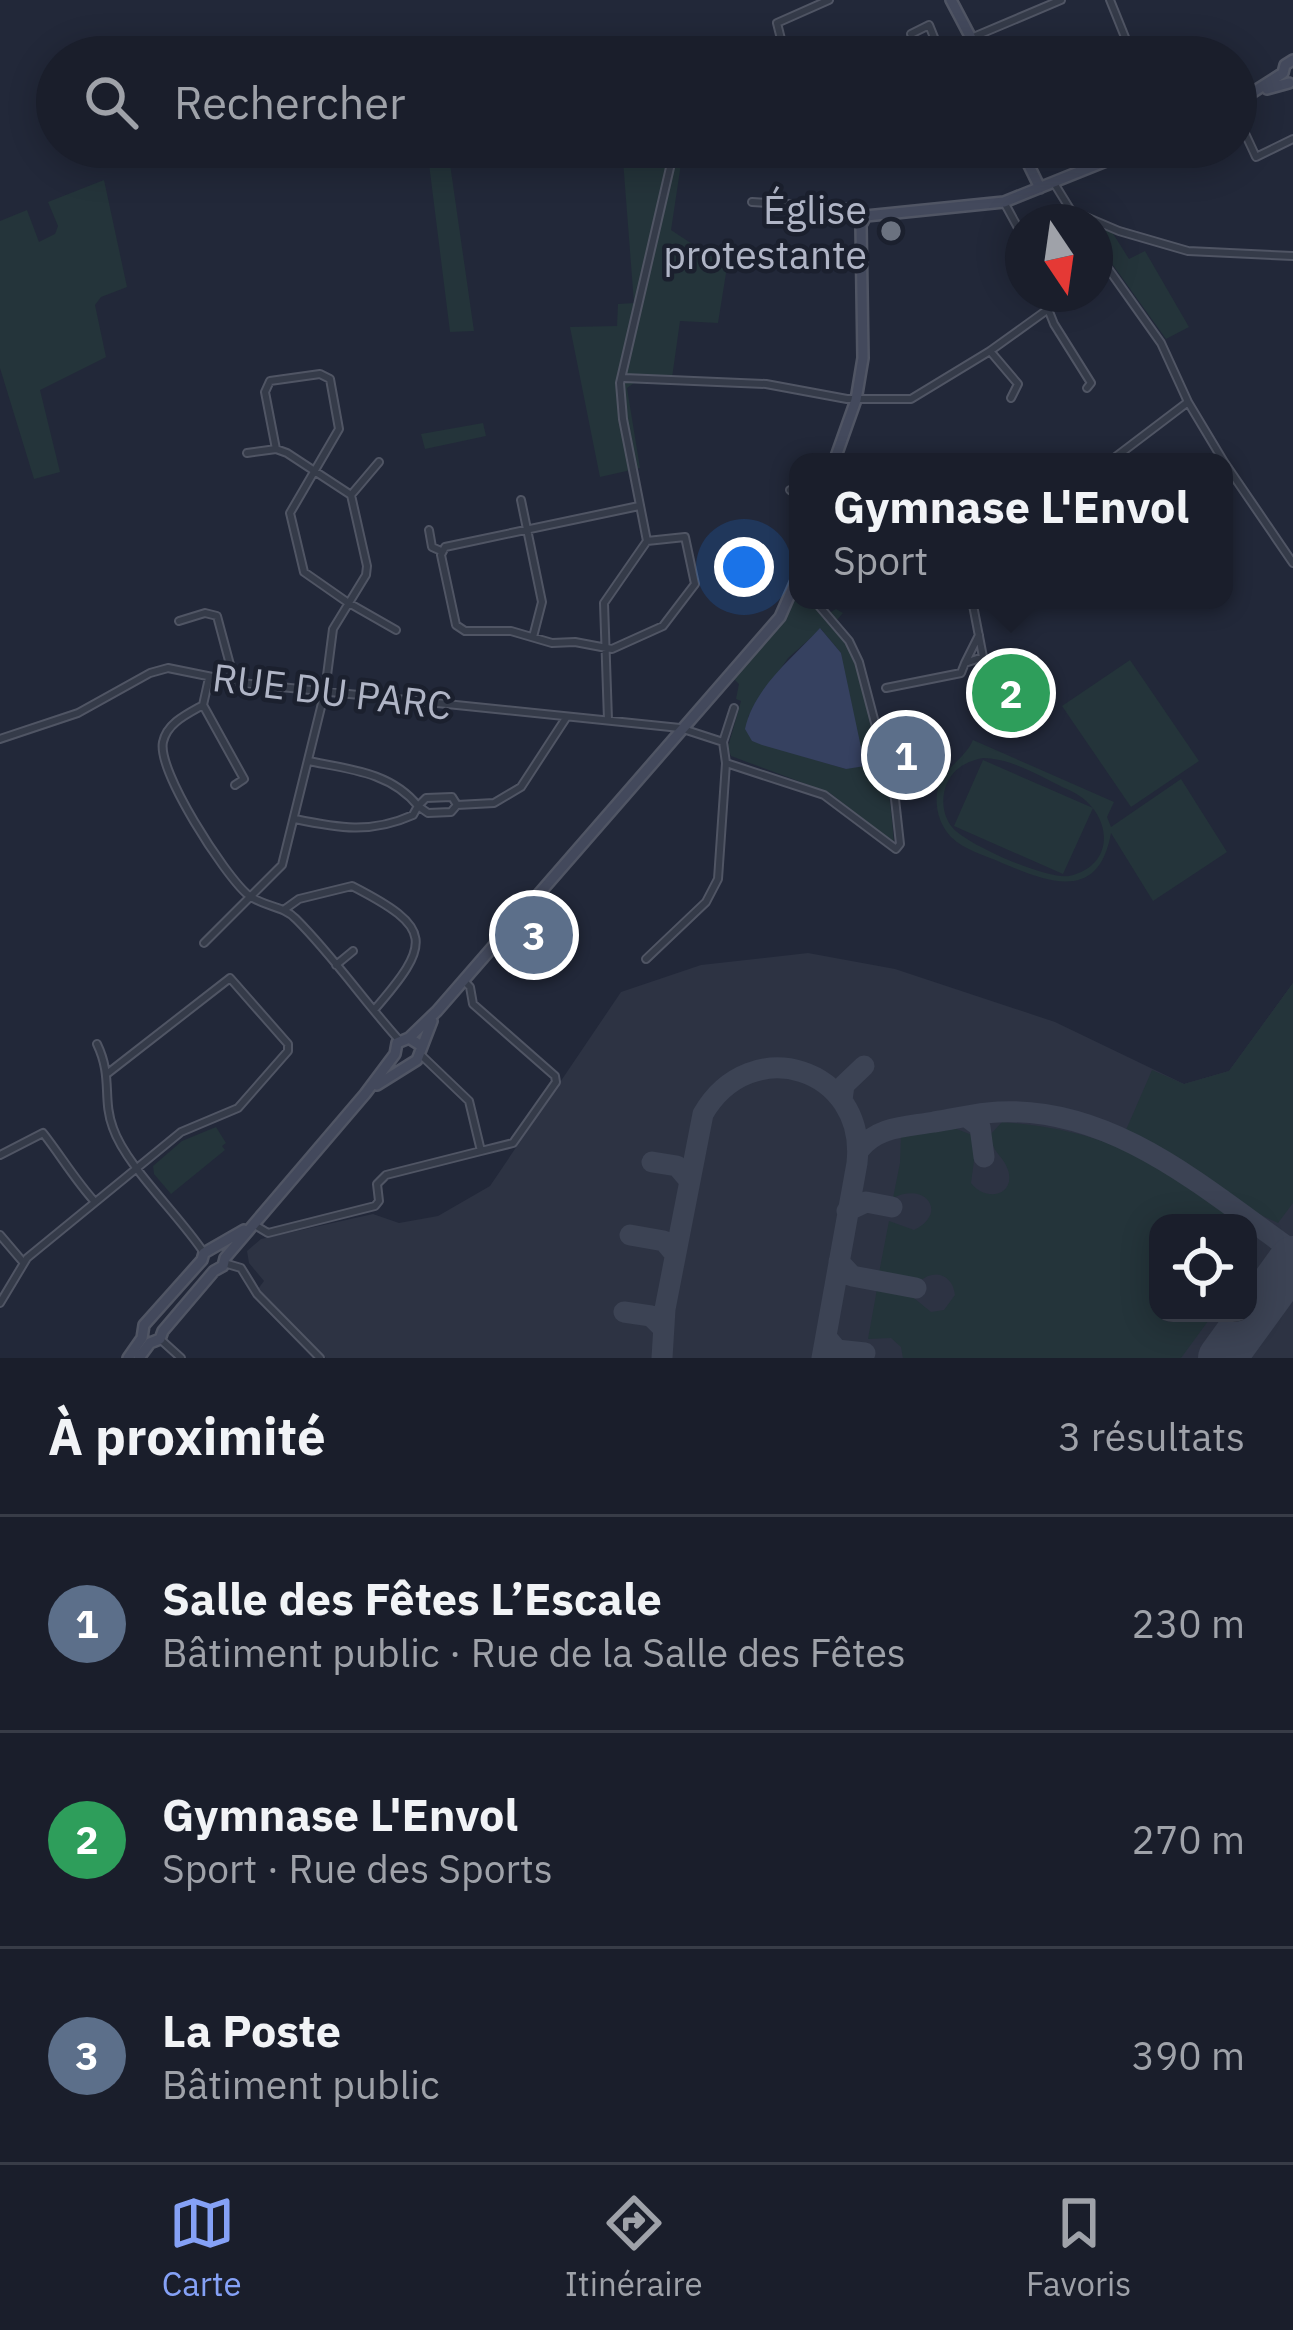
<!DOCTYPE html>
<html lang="fr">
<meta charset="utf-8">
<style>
body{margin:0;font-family:"IBM Plex Sans",sans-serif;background:#232733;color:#f1f3f6}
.controls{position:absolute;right:36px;bottom:36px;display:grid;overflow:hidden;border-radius:24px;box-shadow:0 6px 30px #0003}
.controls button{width:108px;height:108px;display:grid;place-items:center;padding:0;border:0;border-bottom:3px solid #383c47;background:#1a1e2b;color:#f1f3f6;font:60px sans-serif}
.compass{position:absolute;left:1005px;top:204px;width:108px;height:108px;border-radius:50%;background:#1a1e2b;box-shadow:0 6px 30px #0003;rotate:167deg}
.you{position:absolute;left:744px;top:567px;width:42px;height:42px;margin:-30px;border:9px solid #fff;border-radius:50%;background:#1a73e8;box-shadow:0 0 0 18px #1a73e833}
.badge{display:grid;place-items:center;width:78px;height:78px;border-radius:50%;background:#85a1f6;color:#fff;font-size:39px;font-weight:700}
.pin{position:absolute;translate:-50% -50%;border:6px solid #fff;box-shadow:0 3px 12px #0006}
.popup{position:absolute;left:789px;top:453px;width:444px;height:156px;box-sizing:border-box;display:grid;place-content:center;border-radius:24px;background:#1a1e2b;filter:drop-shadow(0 3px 9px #0005);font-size:39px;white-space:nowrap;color:#9fa2a9}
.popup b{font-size:45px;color:#f1f3f6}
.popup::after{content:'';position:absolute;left:50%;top:100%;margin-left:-24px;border:24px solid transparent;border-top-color:#1a1e2b}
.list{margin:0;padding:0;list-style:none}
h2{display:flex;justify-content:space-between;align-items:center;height:156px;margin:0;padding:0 48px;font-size:51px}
h2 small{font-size:39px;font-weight:400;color:#9fa2a9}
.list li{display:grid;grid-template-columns:78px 1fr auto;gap:36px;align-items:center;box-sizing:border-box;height:216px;padding:0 48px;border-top:3px solid #383c47}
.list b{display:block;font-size:45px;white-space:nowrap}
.list p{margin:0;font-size:39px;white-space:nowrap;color:#9fa2a9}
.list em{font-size:39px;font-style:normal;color:#9fa2a9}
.icon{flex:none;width:66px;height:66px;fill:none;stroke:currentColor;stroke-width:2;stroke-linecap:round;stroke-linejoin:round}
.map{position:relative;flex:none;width:1293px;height:1358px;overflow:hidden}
.search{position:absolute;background:#1a1e2b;box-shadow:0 6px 30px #0003;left:36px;right:36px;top:36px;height:132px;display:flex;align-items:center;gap:30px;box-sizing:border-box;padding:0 42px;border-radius:66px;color:#9fa2a9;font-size:45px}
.sheet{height:804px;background:#1a1e2b}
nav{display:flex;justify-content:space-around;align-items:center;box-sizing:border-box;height:168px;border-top:3px solid #383c47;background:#1a1e2b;font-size:33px;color:#9fa2a9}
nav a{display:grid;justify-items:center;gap:6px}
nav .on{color:#85a1f6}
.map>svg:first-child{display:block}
.airport{fill:#2d3343;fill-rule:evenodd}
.green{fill:#24343a;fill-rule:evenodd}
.water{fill:#364160}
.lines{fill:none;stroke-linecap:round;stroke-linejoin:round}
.taxiway{stroke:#3c4354;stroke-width:21}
.runway{stroke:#3c4354;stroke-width:48}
.minor-casing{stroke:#505564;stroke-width:10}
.secondary-casing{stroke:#505564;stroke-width:14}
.minor{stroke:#353b49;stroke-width:6}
.secondary{stroke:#43495c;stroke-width:9}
.worship-dot{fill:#6b7280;stroke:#1b202e;stroke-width:4.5}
.labels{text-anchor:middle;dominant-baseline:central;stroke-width:9;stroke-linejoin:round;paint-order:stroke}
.poi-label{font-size:39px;fill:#b0b5c6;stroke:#1b202e;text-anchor:end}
.street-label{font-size:39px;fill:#b0b5c6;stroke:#1b202e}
</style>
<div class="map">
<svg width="1293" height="1358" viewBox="0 0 1293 1358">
<rect width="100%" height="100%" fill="#222839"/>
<path class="airport" d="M808 953 895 969 1055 1022 1184 1084 1229 1071 1293 983V1358H326L258 1289 264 1281 249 1263 247 1251 261 1239 373 1214 399 1223 438 1216 490 1186 621 992 701 965ZM1158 1223H1248V1313H1158Z"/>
<path class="green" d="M427 148 448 150 474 331 450 332Z
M683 150 671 230 727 267 718 323 680 321 671 385 634 383 627 388 640 468 600 477 570 327 617 326 618 304 634 303 623 160Z
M104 180 127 287 101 297 95 305 106 357 40 390 60 472 34 479 0 368V221L27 210 39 242 55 234 58 226 48 202Z
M1104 229 1112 232 1129 259 1145 251 1189 327 1166 339 1095 240V234Z
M483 423 486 436 425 449 421 434Z
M798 591V600H828L821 604 829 613 836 609 843 613 836 621C840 633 849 643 854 655 877 713 890 782 894 844L830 793 731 756 728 747 741 701 736 699 739 684 731 676 785 617ZM821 629 841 653 846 769 752 741 748 717 788 658Z
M1130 660 1199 761 1131 807 1062 706Z
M973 740 1114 802 1107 817 1111 827 1181 779 1227 852 1153 901 1111 833C1099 902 1049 883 1002 863 985 855 964 850 951 837 940 825 935 809 937 793 941 768 964 761 973 740ZM983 758C1012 758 1043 778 1069 790 1112 809 1119 865 1069 876 1047 880 965 844 952 827 942 815 941 797 947 783 954 768 967 761 983 758Z
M983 760 1093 808 1063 874 954 826Z
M1293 983V1203L1278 1223C1225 1200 1179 1159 1126 1130L1152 1070 1184 1084 1229 1071Z
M1002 1122C1107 1130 1158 1161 1240 1223H1158V1313H1214L1181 1358H903L901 1347 891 1338 868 1339 877 1289 909 1294 931 1312 944 1310 955 1295C953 1275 935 1268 920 1281L879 1273 889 1221 914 1230C948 1214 927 1181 893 1198L900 1163 901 1135 949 1126 972 1135 976 1145 971 1183C986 1203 1016 1195 1008 1170 1003 1155 993 1154 990 1135Z
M216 1127 226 1143 222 1146 225 1150 171 1194 154 1174 153 1166 182 1141Z"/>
<path class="water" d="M820 628 841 653 865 766 846 769 762 745 752 741 745 729C754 687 793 658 820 628Z"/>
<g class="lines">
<path class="taxiway" d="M842 1100 844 1085 864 1066
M967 1117 980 1127 984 1157
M859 1150C877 1126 906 1127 934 1122 955 1119 976 1113 998 1112 1113 1106 1205 1189 1293 1251
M652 1162 677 1166 689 1180
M847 1211 866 1202 892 1207
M630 1235 664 1241 675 1254
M839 1262 852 1276 916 1288
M624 1312 651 1316 663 1328
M826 1337 837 1350 865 1353
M662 1358 665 1309 703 1114C751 1031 867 1068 857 1163L822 1358"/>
<path class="runway" d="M1222 1358 1293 1260"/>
<defs>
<path id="minor" d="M1110 0 1133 57
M911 34 929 25 942 57
M971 38 1061 0
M785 55 777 23 829 0
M965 57 978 51
M1236 114 1256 157 1293 139
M1054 183 1078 222
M752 202 856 208 866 216
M1004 202 1023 237
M1072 211 1119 231 1188 251 1293 256
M1095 250 1161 343 1188 402 1224 462
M1042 294 1054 324 1091 383 1087 388
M990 351 1018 384 1011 398
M624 378 766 384 847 399H911L990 351 1047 310
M276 449 265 392 270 381 320 374 330 379 339 429 290 513 304 572 347 602 396 630
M1109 462 1188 402
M1224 462 1293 563
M790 490 798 495
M351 495 379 462
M521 500 542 602 533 637
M639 506 445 547 441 555 456 625 465 631H511L552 643 575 642 612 649 663 626 695 584 685 537 647 541
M429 530 432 547 441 551
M179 621 205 613 217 616 232 672 230 680
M965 663 979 635
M209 678 203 705C187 714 167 723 163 742 157 771 224 874 247 894 262 907 283 905 296 919 333 956 364 1001 399 1040
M886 688 961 673 965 663 983 657 972 600
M203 705 244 779 235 785
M608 720 604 603 647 541 623 419 620 383 672 159 698 147
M0 739 78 713 150 673 168 668 242 683 680 728 723 742
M726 763 824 795 896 849 900 844 895 799 859 662 849 641 814 600
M452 797 457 805 451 812 428 813 418 806 426 798Z
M457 805 494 803 521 787 566 718
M295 819C338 828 371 834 413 815L418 806C391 772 348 769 308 761
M285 909 299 899 352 886C434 928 432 943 374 1010
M204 943 282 865 325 691 333 629 366 575 367 566 351 495 287 453 276 449 247 453
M646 959 706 902 718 879 726 763 723 742 734 708
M336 965 353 951
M463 980 470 987 473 1004 555 1076 556 1082 513 1143 481 1151
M97 1044C113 1077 102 1099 113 1128 126 1166 180 1216 204 1253
M0 1155 43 1133C61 1156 75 1180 95 1202
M253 1224 268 1233 375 1206 379 1201 377 1184 386 1175 481 1151 469 1101 421 1055
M0 1235 23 1262
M224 1263 241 1268 257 1294 320 1358
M0 1303 27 1258 181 1132 238 1108 288 1051V1044L230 978 108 1073
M160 1339 181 1358"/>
<path id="secondary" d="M951 0 981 57
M1267 89 1289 83
M1236 103 1283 73 1285 65 1293 60
M1020 147 1040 188
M834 462 856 400 863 358 861 225 866 216 1004 202 1141 147
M409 1038 437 1011 780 617 798 576
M377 1085 417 1060 432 1021
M128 1358 142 1338 144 1325 202 1260 204 1253 244 1230
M139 1358 150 1343 160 1339 163 1331 214 1271 223 1266 225 1258 365 1094 395 1054 397 1043 409 1038 420 1045"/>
</defs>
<use href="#minor" class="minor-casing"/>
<use href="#secondary" class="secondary-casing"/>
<use href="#minor" class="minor"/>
<use href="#secondary" class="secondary"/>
</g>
<circle class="worship-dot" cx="891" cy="231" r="12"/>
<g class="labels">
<g class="poi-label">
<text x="867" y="209">Église<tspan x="867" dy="45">protestante</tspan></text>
</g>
<g class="street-label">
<text transform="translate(332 691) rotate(7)">RUE DU PARC</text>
</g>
</g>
</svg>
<div class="controls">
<button><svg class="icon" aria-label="locate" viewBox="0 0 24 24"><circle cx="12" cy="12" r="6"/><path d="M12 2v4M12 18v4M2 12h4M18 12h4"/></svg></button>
</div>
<svg class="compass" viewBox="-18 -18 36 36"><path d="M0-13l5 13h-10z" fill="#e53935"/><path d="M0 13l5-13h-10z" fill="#9fa2a9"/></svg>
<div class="you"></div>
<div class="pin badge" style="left:906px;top:755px;background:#5c6f8a">1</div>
<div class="pin badge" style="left:1011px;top:693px;background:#2e9e5b">2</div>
<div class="popup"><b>Gymnase L'Envol</b>Sport</div>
<div class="pin badge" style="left:534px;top:935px;background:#5c6f8a">3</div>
<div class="search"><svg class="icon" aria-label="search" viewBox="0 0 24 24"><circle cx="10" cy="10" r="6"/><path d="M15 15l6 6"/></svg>Rechercher</div>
</div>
<section class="sheet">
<h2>À proximité<small>3 résultats</small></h2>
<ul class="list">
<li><span class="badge" style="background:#5c6f8a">1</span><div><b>Salle des Fêtes L’Escale</b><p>Bâtiment public · Rue de la Salle des Fêtes</p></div><em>230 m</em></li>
<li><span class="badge" style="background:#2e9e5b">2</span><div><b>Gymnase L'Envol</b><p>Sport · Rue des Sports</p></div><em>270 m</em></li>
<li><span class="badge" style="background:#5c6f8a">3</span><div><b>La Poste</b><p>Bâtiment public</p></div><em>390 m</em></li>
</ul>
</section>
<nav>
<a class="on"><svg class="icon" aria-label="map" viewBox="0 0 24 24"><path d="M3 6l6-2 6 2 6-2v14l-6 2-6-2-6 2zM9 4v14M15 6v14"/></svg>Carte</a>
<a><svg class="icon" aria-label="directions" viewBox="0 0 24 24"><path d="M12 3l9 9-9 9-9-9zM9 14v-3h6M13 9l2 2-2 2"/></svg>Itinéraire</a>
<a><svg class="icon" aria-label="saved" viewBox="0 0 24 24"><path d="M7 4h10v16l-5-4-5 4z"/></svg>Favoris</a>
</nav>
